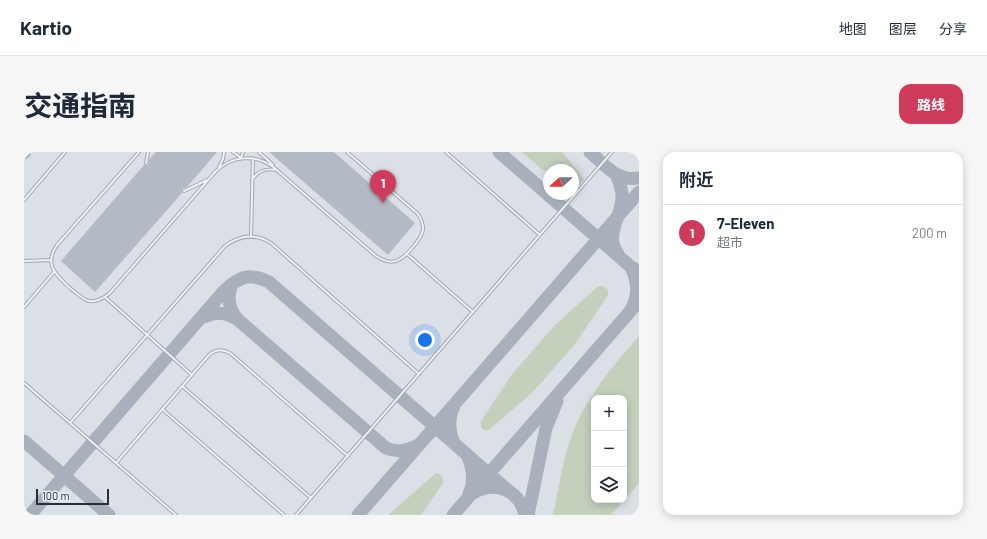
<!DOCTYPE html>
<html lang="zh">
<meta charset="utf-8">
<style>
body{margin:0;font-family:Barlow,"Noto Sans SC",sans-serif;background:#f6f6f7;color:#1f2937}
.controls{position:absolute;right:12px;bottom:12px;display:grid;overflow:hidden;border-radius:8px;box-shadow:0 2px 10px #0003}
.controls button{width:36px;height:36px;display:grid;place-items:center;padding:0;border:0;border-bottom:1px solid #e0e1e3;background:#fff;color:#1f2937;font:20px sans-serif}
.compass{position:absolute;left:519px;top:12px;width:36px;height:36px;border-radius:50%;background:#fff;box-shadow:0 2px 10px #0003;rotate:248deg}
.scale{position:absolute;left:12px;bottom:10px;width:73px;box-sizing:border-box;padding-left:4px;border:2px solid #252f3c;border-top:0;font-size:11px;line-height:14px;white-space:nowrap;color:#252f3c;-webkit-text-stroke:3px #ebeff4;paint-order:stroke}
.you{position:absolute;left:401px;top:188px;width:14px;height:14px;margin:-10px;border:3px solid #fff;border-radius:50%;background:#1a73e8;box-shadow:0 0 0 6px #1a73e833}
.badge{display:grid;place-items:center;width:26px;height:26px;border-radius:50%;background:#cf3c5b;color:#fff;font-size:13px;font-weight:700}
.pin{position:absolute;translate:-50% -33px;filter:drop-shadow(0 1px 2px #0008)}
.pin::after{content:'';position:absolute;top:21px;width:14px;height:12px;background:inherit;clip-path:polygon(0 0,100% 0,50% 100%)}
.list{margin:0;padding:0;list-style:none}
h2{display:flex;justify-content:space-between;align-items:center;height:52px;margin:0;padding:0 16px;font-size:17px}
h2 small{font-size:13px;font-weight:400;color:#747a83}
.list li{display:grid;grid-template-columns:26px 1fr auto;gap:12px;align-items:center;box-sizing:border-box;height:56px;padding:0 16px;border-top:1px solid #e0e1e3}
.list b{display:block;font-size:15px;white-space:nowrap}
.list p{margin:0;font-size:13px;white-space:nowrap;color:#747a83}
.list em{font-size:13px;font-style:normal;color:#747a83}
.icon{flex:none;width:22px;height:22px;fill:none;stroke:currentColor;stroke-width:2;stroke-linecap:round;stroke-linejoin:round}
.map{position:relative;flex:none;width:615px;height:363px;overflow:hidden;border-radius:12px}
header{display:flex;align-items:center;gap:24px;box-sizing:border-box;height:56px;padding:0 20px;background:#fff;border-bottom:1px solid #e0e1e3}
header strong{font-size:19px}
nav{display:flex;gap:22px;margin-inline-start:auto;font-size:14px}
.intro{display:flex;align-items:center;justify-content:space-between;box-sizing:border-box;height:96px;padding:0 24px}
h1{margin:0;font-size:28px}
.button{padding:10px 18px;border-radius:12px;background:#cf3c5b;color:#fff;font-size:14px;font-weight:700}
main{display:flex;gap:24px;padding:0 24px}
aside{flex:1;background:#fff;border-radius:12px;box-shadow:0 2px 10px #0003}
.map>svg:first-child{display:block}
.green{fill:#c2d0bc;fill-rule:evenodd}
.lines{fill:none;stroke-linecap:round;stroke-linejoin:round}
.taxiway{stroke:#a8b0bb;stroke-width:13}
.building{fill:#b3bac3}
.service-casing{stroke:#a1a7b0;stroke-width:4}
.service{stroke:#eef1f4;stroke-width:2}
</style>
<header>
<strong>Kartio</strong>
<nav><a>地图</a><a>图层</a><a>分享</a></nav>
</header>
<div class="intro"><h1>交通指南</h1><a class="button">路线</a></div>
<main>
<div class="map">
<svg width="615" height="363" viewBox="0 0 615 363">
<rect width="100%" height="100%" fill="#dbe0e6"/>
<path class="green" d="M498 0H538L560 27 552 37 549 35V18H525V21L516 16Z
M576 134 581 135 584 138V143L551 192 509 240 465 278C458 279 456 275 457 269L489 221 532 172 572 136Z
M615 184V331L587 363H529C534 339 538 314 545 291 559 249 587 216 615 184ZM570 246H600V348H570Z
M412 321 417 323 419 326V331L397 363H364Z"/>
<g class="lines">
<path class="taxiway" d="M475 0 607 115 615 119
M566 0C581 13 593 30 615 26
M0 1 1 0
M592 22C595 30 599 38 598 46 597 66 580 83 594 102
M607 115C614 129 615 142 608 156
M208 132C203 145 204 155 213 167
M177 166C192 160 198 159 213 167L362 296C374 301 383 299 394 293
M430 254C424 266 425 279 430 291
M0 289 85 363
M443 303C449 316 451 329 445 342
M449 341C472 328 495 338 501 363
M6 363 199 140C215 125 224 120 245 130L486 340
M334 363 615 40
M429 363 615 149
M504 363 522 276 533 249"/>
</g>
<path class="building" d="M132 0H193L163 35 158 37V41L71 140 37 109 120 13H124L125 7Z
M245 0H310L391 71 364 103Z"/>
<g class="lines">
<defs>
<path id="service" d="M115 0 33 93C19 113 33 124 47 137 53 141 58 147 65 149 73 150 79 146 85 142L192 19C208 4 229 2 248 14L352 104C369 115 377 109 389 95 399 83 403 76 394 62L323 0
M209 0 217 6
M235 0 249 13
M422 0 516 83
M217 6 219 0
M122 11 124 0
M195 15 199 7 200 0
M228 28C234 18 242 16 253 18
M160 39 183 28
M0 48 41 0
M227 84 229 6
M383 102 449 160
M0 109 27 108
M81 145 168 223
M0 155 30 120
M0 231 152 363
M158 234 287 346
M138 257 260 363
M46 271 201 94C216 83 231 81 247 91L395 222
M92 311 185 203C192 197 198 197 206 201L324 304
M272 363 588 0"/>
</defs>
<use href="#service" class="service-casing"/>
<use href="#service" class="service"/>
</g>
</svg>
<div class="controls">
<button>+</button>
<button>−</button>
<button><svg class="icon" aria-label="layers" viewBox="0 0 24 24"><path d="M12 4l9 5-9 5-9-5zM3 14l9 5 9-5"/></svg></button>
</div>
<svg class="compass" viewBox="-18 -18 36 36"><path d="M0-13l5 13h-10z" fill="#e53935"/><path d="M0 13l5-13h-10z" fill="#747a83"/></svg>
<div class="scale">100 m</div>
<div class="you"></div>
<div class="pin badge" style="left:359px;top:51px">1</div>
</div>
<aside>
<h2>附近<small></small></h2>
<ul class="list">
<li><span class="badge">1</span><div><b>7-Eleven</b><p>超市</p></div><em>200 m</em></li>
</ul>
</aside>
</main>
